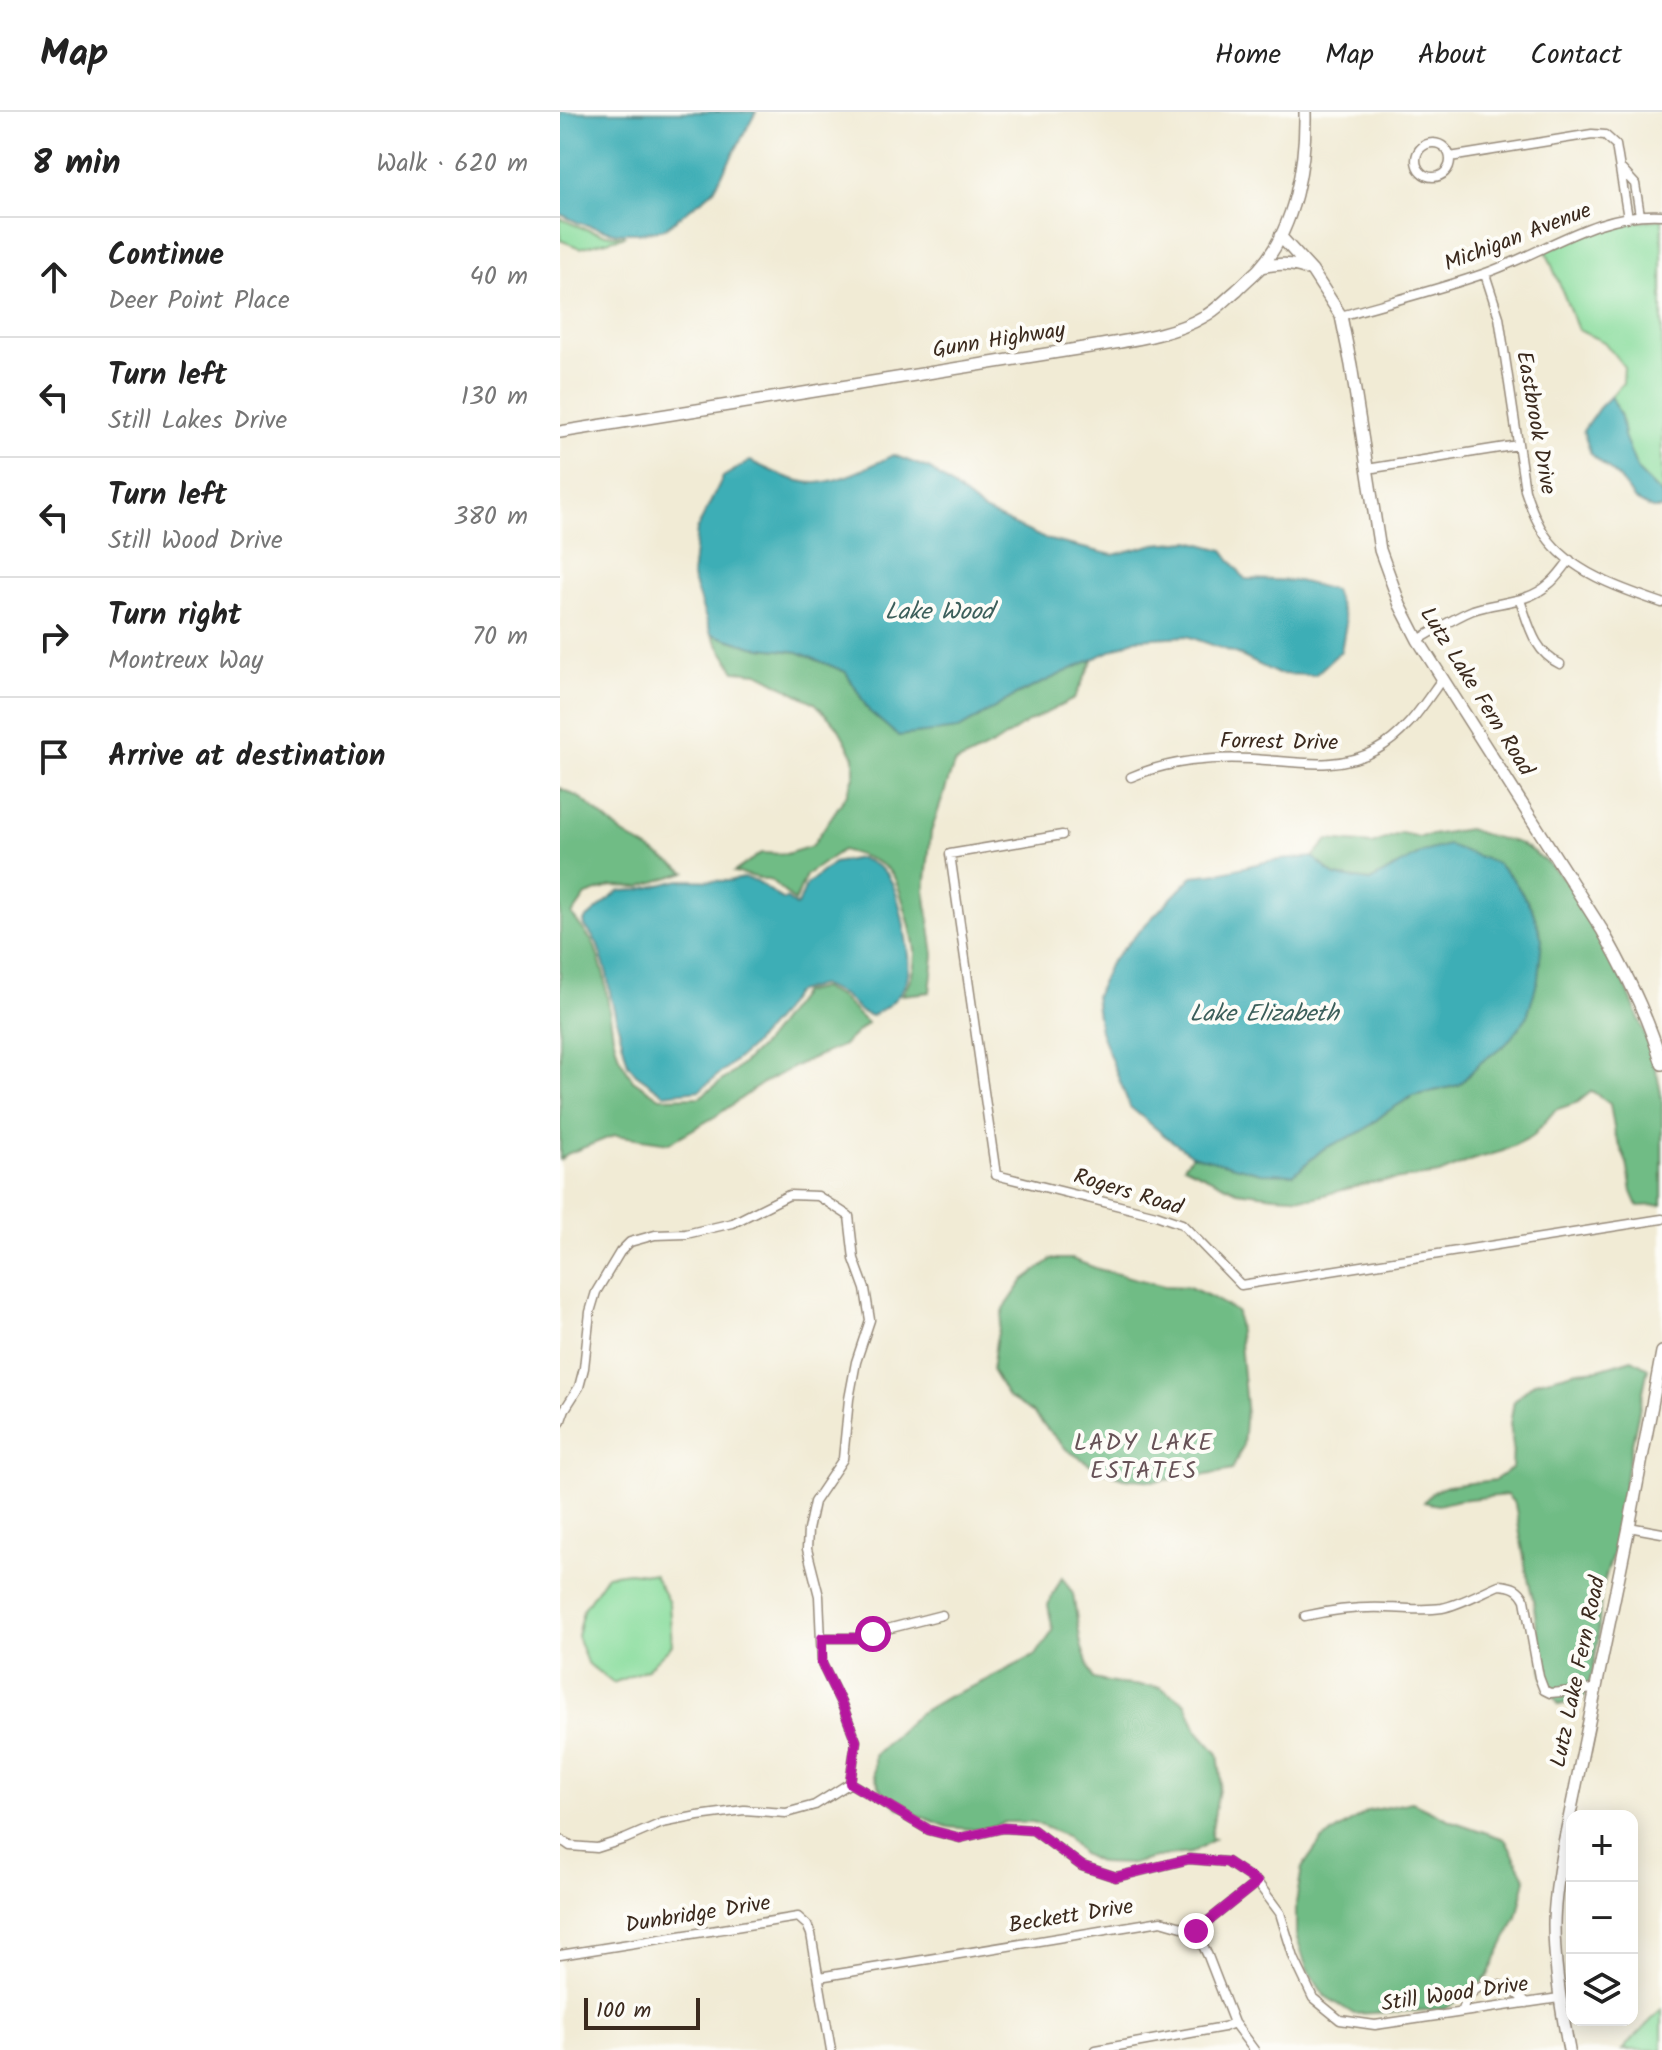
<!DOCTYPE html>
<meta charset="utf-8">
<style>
body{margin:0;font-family:Kalam,sans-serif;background:#f6f6f6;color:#222}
.controls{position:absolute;right:24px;bottom:24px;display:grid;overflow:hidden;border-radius:16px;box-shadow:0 4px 20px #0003}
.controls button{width:72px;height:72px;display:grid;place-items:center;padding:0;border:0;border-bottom:2px solid #e0e0e0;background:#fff;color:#222;font:40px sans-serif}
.scale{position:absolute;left:24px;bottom:20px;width:116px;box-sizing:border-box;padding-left:8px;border:4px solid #3b2a1e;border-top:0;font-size:22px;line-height:28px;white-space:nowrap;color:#3b2a1e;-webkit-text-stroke:6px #fdfcf7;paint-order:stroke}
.stop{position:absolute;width:24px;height:24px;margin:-18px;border:6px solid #b5179e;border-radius:50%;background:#fff}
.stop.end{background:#b5179e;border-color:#fff;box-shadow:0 2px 8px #0008}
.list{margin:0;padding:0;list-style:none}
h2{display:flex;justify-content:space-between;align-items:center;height:104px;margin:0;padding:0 32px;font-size:34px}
h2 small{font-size:26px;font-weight:400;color:#767676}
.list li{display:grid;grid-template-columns:52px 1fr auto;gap:24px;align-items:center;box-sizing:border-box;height:120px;padding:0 32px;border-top:2px solid #e0e0e0}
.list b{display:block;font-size:30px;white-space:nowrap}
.list p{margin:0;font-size:26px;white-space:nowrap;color:#767676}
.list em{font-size:26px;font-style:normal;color:#767676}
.icon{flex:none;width:44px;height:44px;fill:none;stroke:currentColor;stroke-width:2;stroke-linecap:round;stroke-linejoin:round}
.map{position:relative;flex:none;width:1102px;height:1938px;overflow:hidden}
header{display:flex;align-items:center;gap:48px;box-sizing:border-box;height:112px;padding:0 40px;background:#fff;border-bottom:2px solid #e0e0e0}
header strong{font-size:38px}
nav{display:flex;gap:44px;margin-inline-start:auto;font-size:28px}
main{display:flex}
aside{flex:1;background:#fff}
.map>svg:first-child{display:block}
.green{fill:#8add9e;stroke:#62845e;stroke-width:2}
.forest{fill:#6fbc85;stroke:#557352;stroke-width:2}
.water{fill:#3daeb6;stroke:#3c6c6a;stroke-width:2}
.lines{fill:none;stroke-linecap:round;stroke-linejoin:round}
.minor-casing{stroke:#968a7a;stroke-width:11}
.secondary-casing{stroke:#968a7a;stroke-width:14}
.minor{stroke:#fff;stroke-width:8}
.secondary{stroke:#fff;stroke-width:11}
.route{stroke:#b5179e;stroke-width:10}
.labels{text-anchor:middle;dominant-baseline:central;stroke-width:8;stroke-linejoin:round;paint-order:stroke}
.street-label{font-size:22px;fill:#3b2a1e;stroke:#fdfcf7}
.water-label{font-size:24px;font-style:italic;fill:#3c5f5b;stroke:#fdfcf7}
.neighbourhood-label{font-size:24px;letter-spacing:2px;fill:#675257;stroke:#fdfcf7}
</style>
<header>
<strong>Map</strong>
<nav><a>Home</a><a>Map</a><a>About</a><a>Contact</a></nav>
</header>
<main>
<aside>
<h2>8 min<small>Walk · 620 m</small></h2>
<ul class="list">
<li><svg class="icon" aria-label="ahead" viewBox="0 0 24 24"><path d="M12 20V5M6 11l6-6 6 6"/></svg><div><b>Continue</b><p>Deer Point Place</p></div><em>40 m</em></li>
<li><svg class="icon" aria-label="left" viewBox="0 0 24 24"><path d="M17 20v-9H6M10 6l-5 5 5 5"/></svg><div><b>Turn left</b><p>Still Lakes Drive</p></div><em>130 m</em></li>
<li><svg class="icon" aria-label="left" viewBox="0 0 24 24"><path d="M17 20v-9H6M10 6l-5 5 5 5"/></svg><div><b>Turn left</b><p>Still Wood Drive</p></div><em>380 m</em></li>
<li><svg class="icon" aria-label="right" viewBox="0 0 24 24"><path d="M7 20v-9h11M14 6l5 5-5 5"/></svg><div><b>Turn right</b><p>Montreux Way</p></div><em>70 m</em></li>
<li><svg class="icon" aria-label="arrive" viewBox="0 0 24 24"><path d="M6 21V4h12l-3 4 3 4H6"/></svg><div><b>Arrive at destination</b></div></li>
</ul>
</aside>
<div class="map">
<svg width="1102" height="1938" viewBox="0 0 1102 1938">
<rect width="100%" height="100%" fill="#fdfcf7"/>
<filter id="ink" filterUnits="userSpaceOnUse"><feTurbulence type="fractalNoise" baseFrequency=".0125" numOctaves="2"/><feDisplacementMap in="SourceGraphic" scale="16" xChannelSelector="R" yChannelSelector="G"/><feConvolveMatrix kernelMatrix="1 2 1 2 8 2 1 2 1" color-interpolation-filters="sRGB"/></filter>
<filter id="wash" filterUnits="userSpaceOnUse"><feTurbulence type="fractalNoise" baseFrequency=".006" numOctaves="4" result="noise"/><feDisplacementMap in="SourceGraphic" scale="32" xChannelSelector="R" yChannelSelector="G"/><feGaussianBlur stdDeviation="1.8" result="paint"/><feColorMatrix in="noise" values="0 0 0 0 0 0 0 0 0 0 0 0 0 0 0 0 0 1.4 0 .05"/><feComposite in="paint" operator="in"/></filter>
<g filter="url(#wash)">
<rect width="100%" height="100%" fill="#f1ebd5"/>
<path class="green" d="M0 106C20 116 43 124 66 124L20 136 0 128Z
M1102 107V383L1078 359 1064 324 1061 304 1051 284 1063 271 1064 255 1044 230 1018 218 986 139 1022 123 1057 112Z
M69 1460 94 1463 109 1491 112 1533 87 1557 53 1571 27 1551 17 1524 23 1498 47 1463Z
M1102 1897V1938H1062Z"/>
<path class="forest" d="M151 522 193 535 238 540 286 560 309 599 399 617 456 583 534 546 514 587 468 610 433 633 394 652 371 720 365 778 374 843 370 880 342 883C350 871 355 856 355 841 355 830 339 770 332 762 321 748 298 743 282 738L246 763 235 790 212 769 174 760 201 741 226 742 252 734 287 682 294 665V645L278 615 255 591 198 561 175 559Z
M0 676 22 687 63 722 126 760 79 775 52 774 26 783 12 803 34 832 44 863 53 924 59 945 73 968 100 986 140 985 175 959 203 932 242 881 261 876 280 885 307 911 282 934 243 950 203 971 156 1004 109 1031 55 1023 7 1042 0 1048Z
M908 717C917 720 927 724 937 726 944 728 954 728 960 732 977 741 1000 760 1011 776 1048 829 1094 925 1102 989 1102 1021 1102 1061 1102 1093L1078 1094 1072 1080 1067 1051 1055 1022 1050 992 1032 979 1018 990 995 998 973 1024 943 1039 912 1048 879 1062 809 1071 752 1086 715 1084 677 1079 624 1054 632 1043 734 1062 763 1037 805 1017 828 999 853 984 899 973 920 951 947 931 982 827 972 797 952 766 936 751 915 744 833 757 810 769 775 764 753 745 768 728 812 732 841 721 859 725Z
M492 1147H512L538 1157 604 1174 629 1175 651 1185 677 1200 686 1295 683 1334 672 1358 641 1364 595 1369 563 1366 538 1357 507 1338 472 1300 448 1285 432 1258 436 1229 444 1197 464 1168Z
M1072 1247 1088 1256 1067 1355 1058 1424 1041 1480 1038 1529 1032 1563 1023 1587 999 1593 984 1567 973 1487 966 1458 955 1392 947 1383 898 1388 878 1393 864 1390 872 1380 887 1374 935 1368 952 1356 953 1334 950 1312 954 1289 975 1270 1018 1259 1039 1257Z
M502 1465 513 1482 521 1533 533 1567 559 1572 600 1575 626 1591 637 1618 658 1642 661 1665 651 1722V1726L654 1727 631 1741 603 1744 571 1752 540 1751 522 1742 506 1724 473 1710H445L422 1718 388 1715 339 1696 324 1683 314 1663V1643L358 1602 387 1585 416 1573 476 1543 493 1519 488 1493Z
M852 1690 892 1709 945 1727 966 1767 957 1805 927 1865 910 1882 885 1897 794 1902 765 1884 747 1857 736 1823V1791L742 1756 761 1729 808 1699Z"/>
<path class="water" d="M0 0H196L153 79 104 117 81 121H57L19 111 0 102Z
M1051 284 1061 305 1064 324 1078 359 1102 383V397H1092L1075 388 1059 366 1031 342 1023 319 1039 296Z
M333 343 370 357 424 399 485 427 553 443 595 432 630 429 663 438 685 467 738 469 774 478 786 511 781 539 755 563 718 562 675 541 627 524 576 527 456 583 399 617 338 624 309 599 286 560 238 540 193 535 151 522 132 465 137 417 163 365 190 349C210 358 233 371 256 371 280 370 311 354 333 343Z
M888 733 936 751 952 766 972 797 982 827 978 867 967 905 947 931 920 951 899 973 853 984 825 1001 803 1019 763 1037 734 1062 701 1061 632 1043 605 1024 570 995 540 919 535 884 550 851 587 811 633 764 659 761 709 749 753 745 775 764 810 769 863 740Z
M299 746C309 749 325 757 330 767 340 784 354 852 346 870 340 886 325 897 311 904L301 900 283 883 260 873 234 881 219 903 189 937 140 978 104 982 76 962 68 952 51 886 47 862 37 831 25 814 24 809 59 779 79 778 120 768 168 769 184 766 197 769 223 788 226 786 236 794 239 791 246 773 273 751Z"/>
</g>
<g filter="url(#ink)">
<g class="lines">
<defs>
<path id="minor" d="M856 48a17 17 0 1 1 34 0a17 17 0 1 1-34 0Z
M890 45 1032 22 1045 23 1056 33 1068 106
M1062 58 1075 72 1080 103
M925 162 939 205 965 378C970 394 976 409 985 423 1010 460 1061 477 1102 491
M781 204C828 190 877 178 923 162 982 142 1037 99 1102 103
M807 357 958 333
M960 488C969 513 974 540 1000 552
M858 528C876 518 893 506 913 498 939 489 967 492 989 472 997 466 1003 456 1010 448
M571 665C608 649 651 645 691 647 733 649 777 660 816 638 845 623 864 592 882 567
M502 723 390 742 436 1063 596 1103 622 1112 681 1173 1102 1107
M0 1311 5 1297 19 1275 24 1256 30 1200 36 1180 60 1140 70 1130 95 1123 126 1122 173 1111 229 1083 258 1084 289 1104 294 1147 305 1177 310 1208 296 1250 289 1287 283 1347 254 1390 248 1418 247 1437 259 1484 262 1552 283 1595 296 1629 290 1671
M1069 1415 1102 1421
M745 1504C772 1498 799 1495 826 1496 845 1496 862 1499 882 1496 899 1493 922 1480 939 1473 952 1474 959 1476 965 1488L979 1565 984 1578 990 1581 1035 1577
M262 1526H304L327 1517 382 1503
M290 1671 369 1718 400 1726 443 1716 473 1718 522 1754 556 1765 629 1747 667 1750 697 1770 720 1801 734 1846 753 1886 780 1908 815 1913 999 1886
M0 1727 10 1734 37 1736 65 1727 102 1711 138 1704 184 1698 226 1701 255 1693 290 1671
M636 1819 697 1770
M0 1843 238 1805 247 1813 251 1822 271 1938
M259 1865 601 1809 636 1819 648 1844 674 1911 694 1938
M901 1900C914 1864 942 1865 967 1891
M536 1938 664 1915 674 1911"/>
<path id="secondary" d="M720 124 752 159 781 204 791 253 820 438 840 493 858 528 1042 818C1066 860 1088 905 1102 952
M701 155C718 151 731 151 747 157
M0 320 536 234C570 228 613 223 643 205 656 199 666 187 677 178 684 171 692 164 699 157 735 117 746 51 745 0
M1009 1938C1001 1897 994 1854 994 1812 994 1787 999 1761 1003 1736L1069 1415 1102 1240"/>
</defs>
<use href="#minor" class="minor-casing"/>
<use href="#secondary" class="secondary-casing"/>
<use href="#minor" class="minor"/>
<use href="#secondary" class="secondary"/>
</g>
</g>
<g class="lines" filter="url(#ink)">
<path class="route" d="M313 1522 304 1526H262V1552L283 1595 296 1629 290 1671 369 1718 400 1726 443 1716 473 1718 522 1754 556 1765 629 1747 667 1750 697 1770 636 1819"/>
</g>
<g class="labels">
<g class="street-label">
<text transform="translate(958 126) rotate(-21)">Michigan Avenue</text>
<text transform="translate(439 229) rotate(-9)">Gunn Highway</text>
<text transform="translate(975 311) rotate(80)">Eastbrook Drive</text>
<text transform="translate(916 580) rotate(58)">Lutz Lake Fern Road</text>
<text transform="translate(719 631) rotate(1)">Forrest Drive</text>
<text transform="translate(568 1081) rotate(17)">Rogers Road</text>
<text transform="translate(1019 1560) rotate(-78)">Lutz Lake Fern Road</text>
<text transform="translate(138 1803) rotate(-9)">Dunbridge Drive</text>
<text transform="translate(511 1805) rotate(-9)">Beckett Drive</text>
<text transform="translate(895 1883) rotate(-8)">Still Wood Drive</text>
</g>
<g class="water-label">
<text x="379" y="500">Lake Wood</text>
<text x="704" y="902">Lake Elizabeth</text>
</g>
<g class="neighbourhood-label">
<text x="584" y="1331">LADY LAKE<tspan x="584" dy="28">ESTATES</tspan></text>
</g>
</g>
</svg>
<div class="controls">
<button>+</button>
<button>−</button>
<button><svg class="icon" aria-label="layers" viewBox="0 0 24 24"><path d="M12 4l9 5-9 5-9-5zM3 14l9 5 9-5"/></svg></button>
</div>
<div class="scale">100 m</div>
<div class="stop" style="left:313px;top:1522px"></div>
<div class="stop end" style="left:636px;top:1819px"></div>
</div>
</main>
